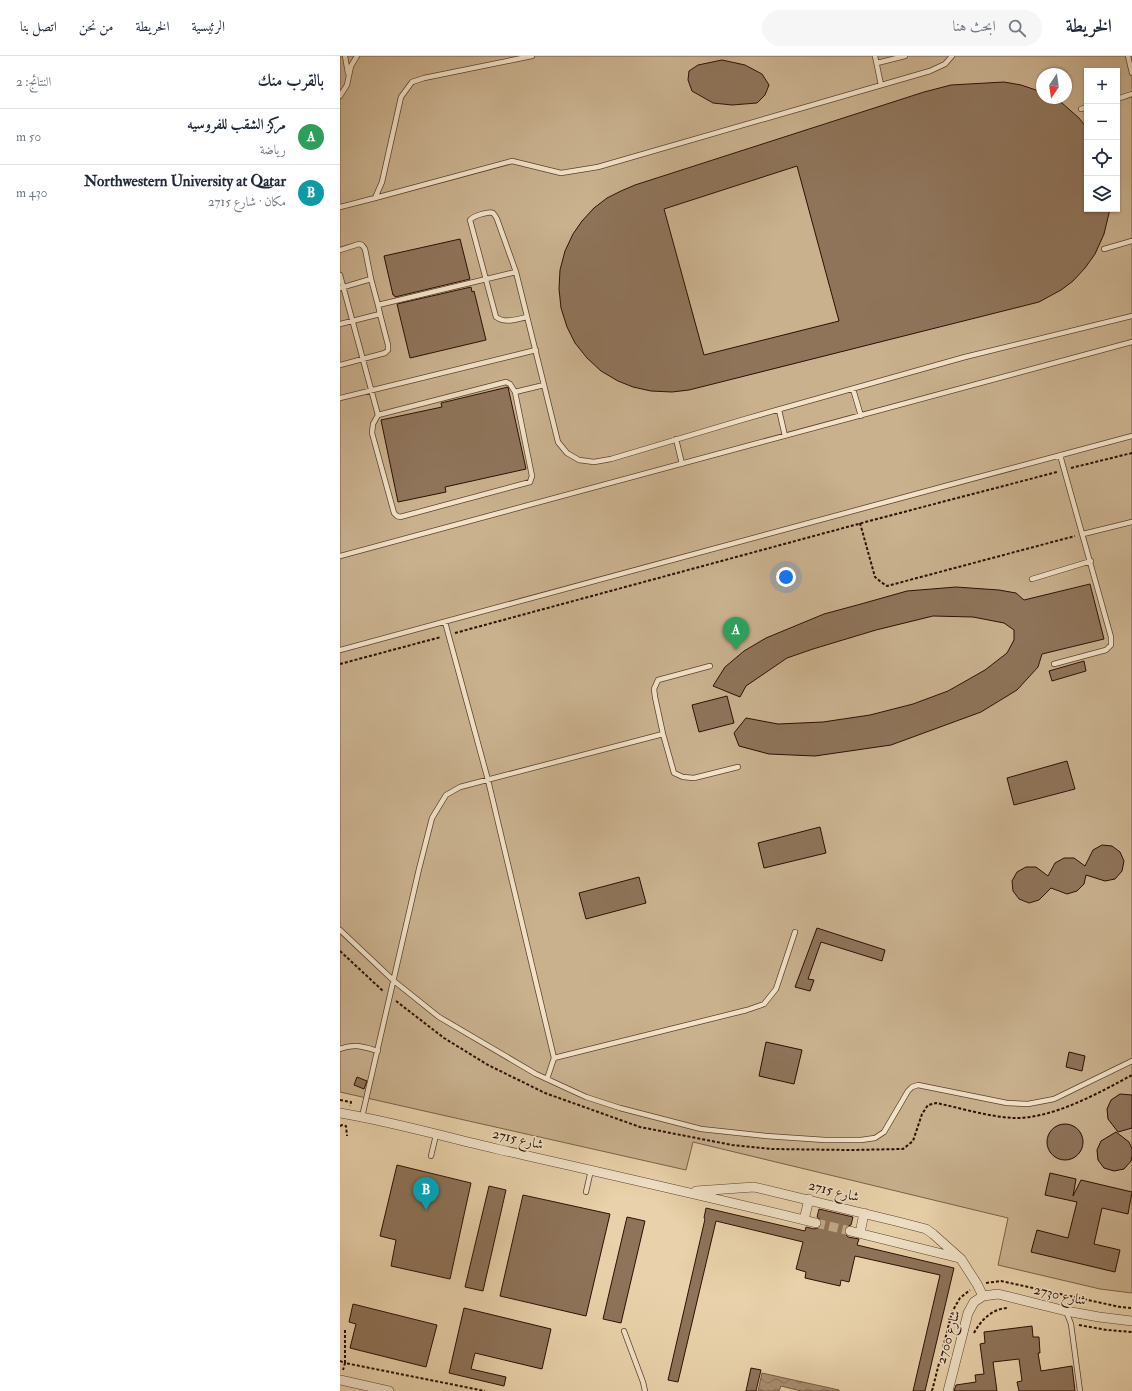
<!DOCTYPE html>
<html lang="ar">
<meta charset="utf-8">
<style>
body{margin:0;font-family:"IM FELL Double Pica",Amiri,serif;background:#f6f6f7;color:#1f2937;direction:rtl}
.controls{position:absolute;right:12px;top:12px;display:grid;overflow:hidden;border-radius:0px;box-shadow:0 1px 3px #0004}
.controls button{width:36px;height:36px;display:grid;place-items:center;padding:0;border:0;border-bottom:1px solid #e0e1e3;background:#fff;color:#1f2937;font:20px sans-serif}
.compass{position:absolute;left:696px;top:12px;width:36px;height:36px;border-radius:50%;background:#fff;box-shadow:0 1px 3px #0004;rotate:193deg}
.you{position:absolute;left:446px;top:521px;width:14px;height:14px;margin:-10px;border:3px solid #fff;border-radius:50%;background:#1a73e8;box-shadow:0 0 0 6px #1a73e833}
.badge{display:grid;place-items:center;width:26px;height:26px;border-radius:50%;background:#0f766e;color:#fff;font-size:13px;font-weight:700}
.pin{position:absolute;translate:-50% -33px;filter:drop-shadow(0 1px 2px #0008)}
.pin::after{content:'';position:absolute;top:21px;width:14px;height:12px;background:inherit;clip-path:polygon(0 0,100% 0,50% 100%)}
.list{margin:0;padding:0;list-style:none}
h2{display:flex;justify-content:space-between;align-items:center;height:52px;margin:0;padding:0 16px;font-size:17px}
h2 small{font-size:13px;font-weight:400;color:#747a83}
.list li{display:grid;grid-template-columns:26px 1fr auto;gap:12px;align-items:center;box-sizing:border-box;height:56px;padding:0 16px;border-top:1px solid #e0e1e3}
.list b{display:block;font-size:15px;white-space:nowrap}
.list p{margin:0;font-size:13px;white-space:nowrap;color:#747a83}
.list em{font-size:13px;font-style:normal;color:#747a83}
.icon{flex:none;width:22px;height:22px;fill:none;stroke:currentColor;stroke-width:2;stroke-linecap:round;stroke-linejoin:round}
.map{position:relative;flex:none;width:792px;height:1335px;overflow:hidden;direction:ltr}
header{display:flex;align-items:center;gap:24px;box-sizing:border-box;height:56px;padding:0 20px;background:#fff;border-bottom:1px solid #e0e1e3}
header strong{font-size:19px}
nav{display:flex;gap:22px;margin-inline-start:auto;font-size:14px}
.search{width:280px;height:36px;background:#f6f6f7;display:flex;align-items:center;gap:10px;box-sizing:border-box;padding:0 14px;border-radius:22px;color:#747a83;font-size:15px}
main{display:flex}
aside{flex:1;background:#fff}
.map>svg:first-child{display:block}
.garden{fill:#c9b18e;stroke:#7b6048;fill-rule:evenodd}
.water{fill:url(#water-waves);stroke:#775c46}
.building{fill:#8f745a;stroke:#2d0f03;fill-rule:evenodd}
.lines{fill:none;stroke-linecap:round;stroke-linejoin:round}
.street-tunnel{stroke:#c3ab89;stroke-width:9;stroke-dasharray:9 4.5;stroke-linecap:butt}
.lane-casing{stroke:#5c402d;stroke-width:6}
.street-casing{stroke:#5c402d;stroke-width:10}
.path{stroke:#2d0f03;stroke-width:2;stroke-dasharray:3 2;stroke-linecap:butt}
.lane{stroke:#f1e2c8;stroke-width:4.5}
.street{stroke:#f1e2c8;stroke-width:9}
.labels{text-anchor:middle;dominant-baseline:central;stroke-width:3;stroke-linejoin:round;paint-order:stroke}
.street-label{font-size:14px;fill:#2d0f03;stroke:#f1e2c8}
</style>
<header>
<strong>الخريطة</strong>
<div class="search"><svg class="icon" aria-label="search" viewBox="0 0 24 24"><circle cx="10" cy="10" r="6"/><path d="M15 15l6 6"/></svg>ابحث هنا</div>
<nav><a>الرئيسية</a><a>الخريطة</a><a>من نحن</a><a>اتصل بنا</a></nav>
</header>
<main>
<div class="map">
<svg width="792" height="1335" viewBox="0 0 792 1335">
<defs>
<pattern id="water-waves" width="16" height="10" patternUnits="userSpaceOnUse"><rect width="16" height="10" fill="#a99072"/><path d="M0 5q4-4 8 0t8 0" fill="none" stroke="#8a745b"/></pattern>
</defs>
<rect width="100%" height="100%" fill="#e9d2ab"/>
<filter id="stains"><feTurbulence type="fractalNoise" baseFrequency=".005" numOctaves="4"/><feColorMatrix values="0 0 0 0 .2 0 0 0 0 .09 0 0 0 0 .02 0 0 0 .5 -.17"/></filter>
<radialGradient id="worn" r=".72"><stop offset=".6" stop-color="#630" stop-opacity="0"/><stop offset="1" stop-color="#630" stop-opacity=".3"/></radialGradient>
<path class="garden" d="M0 0H792V1237L760 1233 658 1209 668 1162 353 1086 346 1114 0 1036ZM747 15H777V153H747ZM702 18H726V42H702Z"/>
<path class="water" d="M422 1317 499 1334V1335H461L441 1330 439 1335H418Z"/>
<path class="building" d="M382 4 405 9 422 18 429 29 425 39 417 47 392 49 373 47 352 35 348 24 349 15 358 9Z
M664 26 681 29 702 36V42H713L722 47 739 62 747 72V153H770L764 178 755 198 745 212 733 225 721 234 699 246 349 334 332 336 311 335 293 331 278 325 261 315 247 302 235 287 227 271 221 252 219 233 220 214 225 195 233 178 242 165 254 152 267 142 281 135 295 129 584 36 611 29ZM457 110 499 265 364 299 324 153Z
M120 183 130 223 55 241 54 239H53L44 200Z
M131 231 132 236 134 235 146 284 70 302 57 248Z
M168 331 186 413 105 431 106 436 58 446 41 364 102 351 101 347Z
M750 528 764 583 702 598 698 611 677 634 641 656 551 689 475 700 429 698 399 690 394 677 406 662 438 668 483 666 530 659 573 648 608 635 645 614 667 597 674 584V574L664 567 633 561 593 560 536 574 473 593 447 602 406 630 400 641 373 630 385 611 404 595 426 582 484 558 521 548 567 535 616 531 659 534 676 537 684 544Z
M744 605 746 615 712 625 709 615Z
M387 640 394 667 359 676 352 649Z
M727 705 735 733 674 749 667 722Z
M480 771 486 797 424 812 418 787Z
M762 789 772 790 780 796 784 805 782 815 775 823 765 825 746 819 744 828 737 835 727 838 711 832 699 844 689 847 679 843 673 835 672 825 677 816 686 811H696L708 820 715 807 724 802H734L745 810 753 794Z
M299 821 306 847 246 863 239 837Z
M477 872 545 894 542 905 481 886 468 923 474 924 470 935 455 931Z
M426 986 462 994 454 1028 419 1020Z
M729 996 745 1000 742 1015 726 1011Z
M17 1021 27 1025 24 1033 14 1029Z
M780 1038 792 1039V1072L778 1076 768 1063 767 1053 771 1044Z
M707 1086a18 18 0 1 1 36 0a18 18 0 1 1-36 0Z
M776 1076 789 1086 792 1093V1100L791 1105 784 1113 774 1115 764 1112 758 1104 757 1094 761 1085Z
M57 1109 131 1127 110 1223 51 1210 56 1184 40 1180Z
M710 1117 736 1123 733 1140 741 1124 792 1136 788 1158 762 1152 754 1188 780 1194 775 1216 691 1196 697 1174 728 1182 737 1146 705 1139Z
M149 1130 166 1134 143 1235 125 1231Z
M183 1139 270 1158 246 1260 160 1240Z
M366 1152 465 1175 466 1171 474 1173 481 1171 482 1165 477 1161 479 1153 513 1161 511 1169 506 1171 504 1176 508 1181 519 1183 517 1189 614 1212 585 1335H573L600 1219 515 1200 509 1226 501 1224 500 1230 465 1222 466 1216 456 1213 463 1186 376 1165 338 1326 328 1324 365 1163 364 1162Z
M287 1161 305 1165 281 1267 263 1263Z
M13 1248 97 1269 86 1311 10 1292 16 1268 9 1266Z
M124 1252 211 1273 202 1313 135 1297 131 1313 166 1321 164 1330 109 1317Z
M692 1270 693 1281H699L700 1297H698L701 1315 732 1310 735 1335H679L677 1326 682 1325 679 1303 653 1306 657 1335H614L616 1329 636 1326 635 1319 644 1318 640 1288 645 1287 644 1276Z
M411 1312 421 1314 416 1335H406Z"/>
<g class="lines">
<path class="street-tunnel" d="M476 1167 510 1175"/>
<defs>
<path id="lane" d="M5 0 8 17
M535 0 541 29
M788 0 792 17
M537 7 565 0
M0 40 7 29 11 10 17 0
M777 43 792 38
M741 53 747 51
M35 142 172 105 221 117 258 111 590 15 605 8 612 0
M0 151 35 142 42 126 61 41 72 26 84 22 192 0
M764 193 792 185
M0 194 19 188 22 189 25 193 31 223 0 232
M0 219 38 359 33 368 32 377 54 457 57 460 60 461 190 426 192 420 175 336 170 328 166 326 38 359
M31 223 38 249
M187 261C177 263 165 268 156 261L130 164C133 160 149 155 153 157 155 159 156 161 157 163L176 216 204 329
M0 268 40 258 38 249 176 216
M0 309 45 297 48 294V289L40 258
M513 333 521 360
M175 336 204 329 218 386 227 397 239 404 254 406 271 403 405 363 625 301 792 260
M0 342 196 294
M439 354 445 380
M336 383 342 408
M743 478 792 466
M0 500 792 286
M692 523 751 505
M105 566 148 724 214 1002 207 1023
M0 594 609 429 792 380
M714 608 766 594 771 589V581L720 399
M370 610 318 624 314 633 315 641 323 678 334 717 343 721 354 722 398 711
M0 874 54 925 99 961 196 1018 246 1041 280 1052 361 1073 426 1080 485 1084H521L535 1082 544 1076 568 1035 572 1031 578 1029 667 1047 688 1048 714 1043 792 1005
M0 993C14 987 24 991 38 995
M214 1002 407 954 424 948 436 933 455 876
M22 1061 79 813 92 762 106 739 120 731 323 678
M91 1100 96 1079
M246 1136 251 1114
M726 1255 731 1268 740 1335
M284 1275 303 1326 305 1335"/>
<path id="street" d="M0 1057C53 1066 105 1081 157 1093 263 1117 370 1141 476 1167
M356 1135 414 1131 555 1165 586 1173 593 1178 621 1203 637 1228 643 1240
M464 1164 469 1143
M510 1175 619 1202
M520 1177 524 1157
M0 1324 49 1335
M608 1335 628 1257 634 1246 643 1240 658 1238 726 1255 759 1261 792 1265"/>
</defs>
<use href="#lane" class="lane-casing"/>
<use href="#street" class="street-casing"/>
<path class="path" d="M731 412 792 397
M520 467 535 521 541 526 547 530 735 480
M115 577 533 464 717 416
M0 608 101 581
M0 895 43 935
M56 945 104 982 148 1009 205 1037 300 1071 392 1089 432 1093 510 1094 563 1093 573 1085 582 1058 588 1049 596 1047C621 1052 649 1061 674 1062 712 1063 759 1037 792 1019
M0 1044 11 1046 10 1050
M0 1070 2 1069 6 1070 7 1080
M646 1227 661 1225 780 1251 792 1252
M739 1269 767 1274 792 1276
M5 1274V1307L145 1335
M634 1277C641 1264 652 1253 667 1252
M0 1305 5 1307 3 1314
M592 1335 612 1256 620 1242 630 1234"/>
<use href="#lane" class="lane"/>
<use href="#street" class="street"/>
</g>
<g class="labels">
<g class="street-label">
<text transform="translate(178 1083) rotate(13)">شارع 2715</text>
<text transform="translate(494 1135) rotate(14)">شارع 2715</text>
<text transform="translate(720 1239) rotate(13)">شارع 2730</text>
<text transform="translate(608 1281) rotate(-74)">شارع 2700</text>
</g>
</g>
<rect width="100%" height="100%" filter="url(#stains)"/>
<rect width="100%" height="100%" fill="url(#worn)"/>
</svg>
<div class="controls">
<button>+</button>
<button>−</button>
<button><svg class="icon" aria-label="locate" viewBox="0 0 24 24"><circle cx="12" cy="12" r="6"/><path d="M12 2v4M12 18v4M2 12h4M18 12h4"/></svg></button>
<button><svg class="icon" aria-label="layers" viewBox="0 0 24 24"><path d="M12 4l9 5-9 5-9-5zM3 14l9 5 9-5"/></svg></button>
</div>
<svg class="compass" viewBox="-18 -18 36 36"><path d="M0-13l5 13h-10z" fill="#e53935"/><path d="M0 13l5-13h-10z" fill="#747a83"/></svg>
<div class="you"></div>
<div class="pin badge" style="left:396px;top:594px;background:#2e9e5b">A</div>
<div class="pin badge" style="left:86px;top:1154px;background:#0f9aa8">B</div>
</div>
<aside>
<h2>بالقرب منك<small>النتائج: 2</small></h2>
<ul class="list">
<li><span class="badge" style="background:#2e9e5b">A</span><div><b>مركز الشقب للفروسيه</b><p>رياضة</p></div><em>50 m</em></li>
<li><span class="badge" style="background:#0f9aa8">B</span><div><b>Northwestern University at Qatar</b><p>مكان · شارع 2715</p></div><em>430 m</em></li>
</ul>
</aside>
</main>
